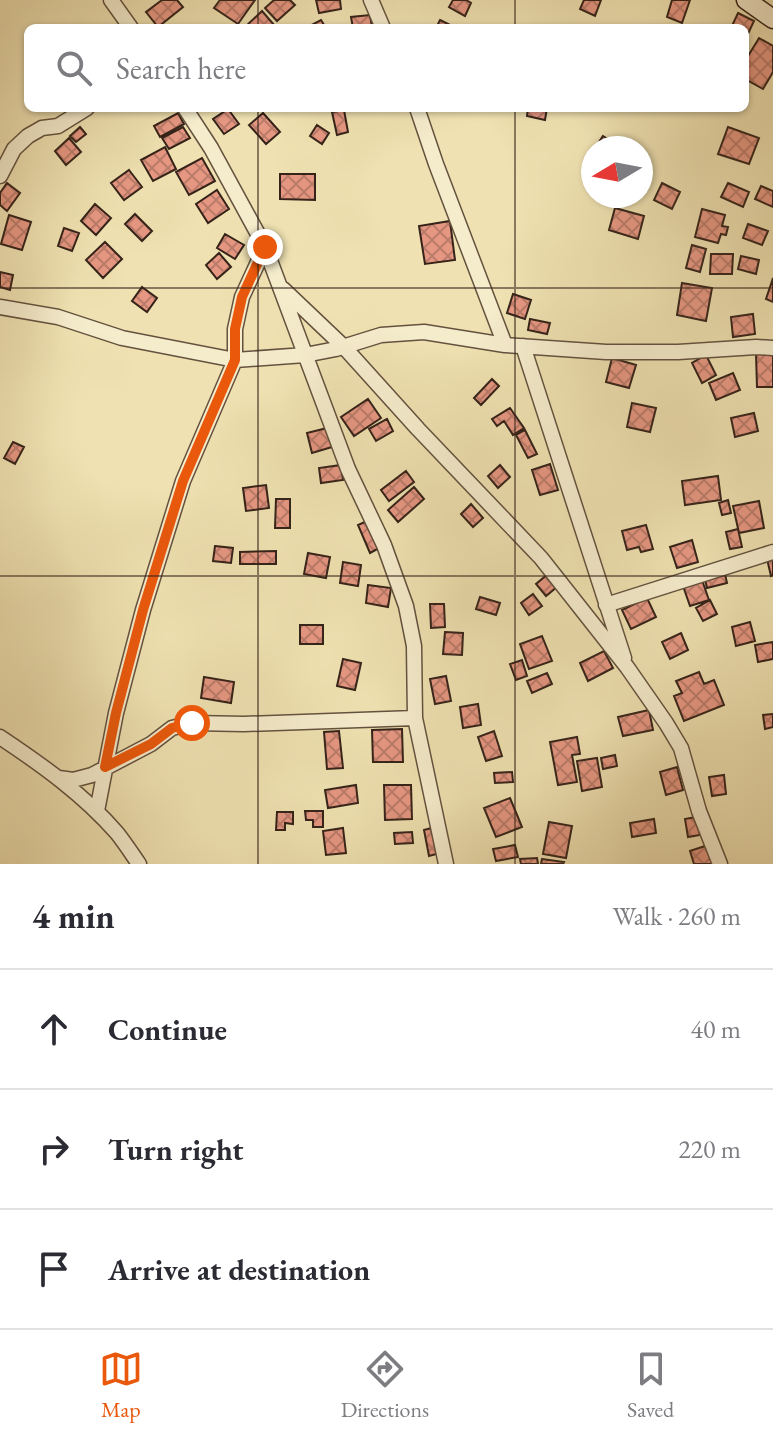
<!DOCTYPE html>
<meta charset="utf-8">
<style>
body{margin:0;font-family:"EB Garamond",serif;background:#f2f2f3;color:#2b2b33}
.compass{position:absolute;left:581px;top:136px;width:72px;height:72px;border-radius:50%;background:#fff;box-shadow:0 2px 6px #0004;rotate:260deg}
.stop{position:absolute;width:24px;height:24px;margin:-18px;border:6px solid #ea580c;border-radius:50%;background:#fff}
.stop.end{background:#ea580c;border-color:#fff;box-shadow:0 2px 8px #0008}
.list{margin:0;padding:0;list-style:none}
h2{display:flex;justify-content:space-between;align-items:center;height:104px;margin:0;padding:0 32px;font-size:34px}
h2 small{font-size:26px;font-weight:400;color:#7c7c81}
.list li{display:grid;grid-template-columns:52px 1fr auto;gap:24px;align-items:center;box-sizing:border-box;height:120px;padding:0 32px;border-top:2px solid #e1e1e2}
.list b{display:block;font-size:30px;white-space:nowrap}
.list em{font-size:26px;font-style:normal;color:#7c7c81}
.icon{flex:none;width:44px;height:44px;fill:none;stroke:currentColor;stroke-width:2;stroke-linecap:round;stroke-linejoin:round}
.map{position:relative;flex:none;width:773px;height:864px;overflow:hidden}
.search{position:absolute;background:#fff;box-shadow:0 2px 6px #0004;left:24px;right:24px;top:24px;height:88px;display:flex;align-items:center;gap:20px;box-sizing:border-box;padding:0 28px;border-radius:12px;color:#7c7c81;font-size:30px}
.sheet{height:464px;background:#fff}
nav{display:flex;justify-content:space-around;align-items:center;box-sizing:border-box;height:112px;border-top:2px solid #e1e1e2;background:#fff;font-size:22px;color:#7c7c81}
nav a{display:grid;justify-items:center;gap:4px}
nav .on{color:#ea580c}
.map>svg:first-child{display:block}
.building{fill:url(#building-cross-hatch);stroke:#352319;stroke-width:2}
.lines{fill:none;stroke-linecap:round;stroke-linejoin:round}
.street-casing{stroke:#64523f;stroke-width:17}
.secondary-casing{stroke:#352319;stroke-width:21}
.street{stroke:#f5eccc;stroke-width:14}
.secondary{stroke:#f5eccc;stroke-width:18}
.route{stroke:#ea580c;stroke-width:10}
.grid{fill:none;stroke:#352319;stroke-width:2;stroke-opacity:0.55}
</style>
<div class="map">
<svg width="773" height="864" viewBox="0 0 773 864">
<defs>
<pattern id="building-cross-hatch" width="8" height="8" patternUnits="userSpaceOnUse" patternTransform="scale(2)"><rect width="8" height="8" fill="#e69782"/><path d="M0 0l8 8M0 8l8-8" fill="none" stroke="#bb7b6a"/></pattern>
</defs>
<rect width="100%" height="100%" fill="#efe1b1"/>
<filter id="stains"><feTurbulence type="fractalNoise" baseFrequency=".0025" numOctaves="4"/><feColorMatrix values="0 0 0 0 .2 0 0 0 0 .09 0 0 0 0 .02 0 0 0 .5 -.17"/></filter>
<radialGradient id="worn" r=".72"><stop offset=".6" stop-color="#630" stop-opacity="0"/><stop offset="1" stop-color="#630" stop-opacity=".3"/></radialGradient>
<path class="building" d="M162 0H177L183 7 158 27 146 12Z
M220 0H255L238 24 214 8Z
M274 0H290L295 5 277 21 265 8Z
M316 0H340L341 9 319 13Z
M453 0H466L471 3 465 16 449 7Z
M584 0H601L595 16 580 9Z
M672 0H690L682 23 667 17Z
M262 11 275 26 272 28H244Z
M738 13 754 21 747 36H745V28H731Z
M370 15 372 27 353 28 351 17Z
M321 20 326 28H306Z
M440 20 456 28H436Z
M759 38 773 46V72L763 89 745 79V61Z
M528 108H547L545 120 527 116Z
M228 109 239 124 224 134 213 119Z
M344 110 348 132 337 135 332 112Z
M178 113 184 124 160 137 154 126Z
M263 113 280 132 266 144 249 125Z
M317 125 329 133 322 144 310 136Z
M80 127 86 134 76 142 70 136Z
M183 127 190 138 169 149 162 138Z
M728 127 759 138 749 164 718 154Z
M603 136 615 144 613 148H595Z
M69 138 81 152 66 165 55 151Z
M165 147 176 169 153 181 141 160Z
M202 158 215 181 189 195 176 172Z
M129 170 142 187 124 200 111 183Z
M280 174H315V200L280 199Z
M7 183 20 193 7 211 0 205V193Z
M662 183 680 192 672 209 654 200Z
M728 183 749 192 743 207 721 197Z
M761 186 773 191V207L755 199Z
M217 190 229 209 208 223 196 204Z
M95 204 111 218 96 235 81 221Z
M615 208 644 216 638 239 609 230Z
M702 209 725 215 722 226 728 227 726 235 721 234 718 243 695 237Z
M135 214 152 231 142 241 125 224Z
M9 215 31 222 22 250 1 244Z
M450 221 455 260 425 264 419 226Z
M748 224 768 231 762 245 743 238Z
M64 228 79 233 72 251 58 246Z
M225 234 244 245 235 259 217 248Z
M105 242 122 259 103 278 86 260Z
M692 245 706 249 700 272 686 268Z
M219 253 231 267 217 279 206 265Z
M711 254H733L732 274H710Z
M741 256 759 260 756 274 738 269Z
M0 272 13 275 10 290 0 287Z
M773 278V302L766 299Z
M682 283 712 288 706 321 677 315Z
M142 287 157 298 147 312 132 301Z
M513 294 531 300 525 319 507 313Z
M753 314 755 334 733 337 731 317Z
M530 319 550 323 547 334 528 330Z
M773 353V387H757L756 354Z
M706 355 716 375 702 383 692 363Z
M612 358 636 365 629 388 606 382Z
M733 373 740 390 716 400 709 383Z
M492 379 499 386 481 405 474 398Z
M368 399 381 418 354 436 341 417Z
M632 403 656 408 650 432 627 427Z
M510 408 524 428 513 435 504 421 497 426 492 419Z
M754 413 758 431 735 437 731 418Z
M387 419 393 431 376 441 369 429Z
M327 428 332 447 312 453 307 433Z
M525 430 537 454 528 458 516 435Z
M13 442 24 447 15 464 4 458Z
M550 464 558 490 540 495 532 470Z
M341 465 343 480 321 483 319 468Z
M500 465 510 477 498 488 488 476Z
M406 471 414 482 389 501 381 490Z
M718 476 721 500 685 505 682 481Z
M266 485 269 508 246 511 243 488Z
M414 487 424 499 398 522 388 510Z
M276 499H290V528H275Z
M728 500 731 513 722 515 719 503Z
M759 501 764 528 739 533 733 506Z
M471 504 483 518 473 527 461 514Z
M369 520 381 547 370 553 358 525Z
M646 525 653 549 641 552 639 547 627 550 622 531Z
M738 529 742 547 730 549 726 532Z
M692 540 698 562 677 568 670 547Z
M215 546 233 548 231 563 213 561Z
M276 551V564H240V552Z
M308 553 330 557 326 578 304 574Z
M773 557V575L771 576 767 559Z
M343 562 361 565 358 586 340 583Z
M723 565 727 583 707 588 703 571Z
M548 574 558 586 546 596 536 584Z
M702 580 709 600 690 606 683 586Z
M368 585 391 588 388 607 366 603Z
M533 594 542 606 529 615 521 603Z
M480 597 500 603 496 615 476 609Z
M647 598 656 617 631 629 622 610Z
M710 600 717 614 703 621 696 608Z
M430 604H444L445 627 431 628Z
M750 622 755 641 736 646 732 627Z
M300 625H323V644H300Z
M445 632 463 633 462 655 443 654Z
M681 633 688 650 670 659 662 642Z
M542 636 552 661 529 669 520 644Z
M773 642V659L758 662 755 645Z
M604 651 613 668 588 681 580 663Z
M343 659 361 663 355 690 337 686Z
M522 660 527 676 516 680 510 664Z
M699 672 704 684 714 680 724 705 684 721 674 696 682 693 676 681Z
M547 673 552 684 532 693 527 681Z
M446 676 451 701 435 704 430 679Z
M204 677 234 682 231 703 201 698Z
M478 704 481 725 463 728 460 707Z
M649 710 653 730 623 736 618 717Z
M773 714V727L765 729 763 715Z
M402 729 403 762H373L372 730Z
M339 731 343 768 327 769 324 732Z
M494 731 502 756 486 761 478 737Z
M577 737 580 754 572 755 577 782 558 785 550 742Z
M615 755 617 766 603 769 601 758Z
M597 758 602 787 582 791 577 761Z
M677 767 683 790 666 795 660 772Z
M512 772 513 782 495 783 494 773Z
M724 775 726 794 712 796 709 777Z
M356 785 358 803 328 808 325 790Z
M384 785H411L412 819 385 820Z
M510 798 522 827 496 837 484 808Z
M305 811H323V827H313V820H306Z
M277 812H293V824L285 823V830H276Z
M696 817 700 835 688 837 685 819Z
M654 819 656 833 632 837 630 823Z
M549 822 572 826 566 858 543 854Z
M435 827 440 853 429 856 424 830Z
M343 828 346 853 326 855 323 831Z
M412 832 413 843 395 844 394 833Z
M515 845 518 857 496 861 493 849Z
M708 845 714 864H694L690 851Z
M537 858 538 864H521L520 859Z
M542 859 564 862 563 864H541Z"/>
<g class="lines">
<defs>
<path id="street" d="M111 0 131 28
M371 0 383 28
M185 108 211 148 265 247 348 469 384 545 406 606 414 646 415 718 446 864
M417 108 436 164 505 345
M0 176 14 149 28 136 42 128 58 126 87 108
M283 289 344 347 418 429 541 558 627 667 666 723 681 748 699 811 720 864
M0 307 58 317 122 338 235 360 305 355 336 349 381 335 424 332 505 345 606 352H678L756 347 773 348
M523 346 624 658
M606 605 773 552
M0 737C42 765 84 795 117 833 125 843 132 854 139 864
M59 778 73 780 92 775 151 744 172 728 192 723 244 724 415 718
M97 811 116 713 143 610 183 481 235 360V329L242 297 265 247"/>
<path id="secondary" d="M746 0 773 19"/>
</defs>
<use href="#street" class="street-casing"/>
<use href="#secondary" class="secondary-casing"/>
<use href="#street" class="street"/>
<use href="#secondary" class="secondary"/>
</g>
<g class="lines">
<path class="route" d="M192 723 172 728 151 744 105 767 116 713 143 610 183 481 235 360V329L242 297 265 247"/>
</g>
<path class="grid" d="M258 0V28M515 0V28M258 108V864M515 108V864M0 288H773M0 576H773"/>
<rect width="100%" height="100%" filter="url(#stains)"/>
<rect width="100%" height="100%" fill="url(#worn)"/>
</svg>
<svg class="compass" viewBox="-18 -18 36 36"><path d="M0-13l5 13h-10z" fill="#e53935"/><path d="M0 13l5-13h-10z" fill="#7c7c81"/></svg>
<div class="stop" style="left:192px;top:723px"></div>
<div class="stop end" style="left:265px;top:247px"></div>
<div class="search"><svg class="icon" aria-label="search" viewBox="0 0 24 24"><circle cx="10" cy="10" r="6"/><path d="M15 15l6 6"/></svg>Search here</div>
</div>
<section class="sheet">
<h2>4 min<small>Walk · 260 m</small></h2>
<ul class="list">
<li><svg class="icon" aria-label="ahead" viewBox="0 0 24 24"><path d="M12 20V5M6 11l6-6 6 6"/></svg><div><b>Continue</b></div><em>40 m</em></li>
<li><svg class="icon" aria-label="right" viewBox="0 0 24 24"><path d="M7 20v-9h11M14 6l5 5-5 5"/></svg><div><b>Turn right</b></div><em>220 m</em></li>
<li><svg class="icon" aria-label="arrive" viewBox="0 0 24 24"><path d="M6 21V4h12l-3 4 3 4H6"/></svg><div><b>Arrive at destination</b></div></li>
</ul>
</section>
<nav>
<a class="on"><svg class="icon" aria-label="map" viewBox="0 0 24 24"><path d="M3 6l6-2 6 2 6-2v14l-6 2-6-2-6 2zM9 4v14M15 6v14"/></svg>Map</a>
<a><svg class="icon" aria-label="directions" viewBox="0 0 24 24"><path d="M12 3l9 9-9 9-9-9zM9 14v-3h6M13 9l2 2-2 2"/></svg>Directions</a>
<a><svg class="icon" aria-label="saved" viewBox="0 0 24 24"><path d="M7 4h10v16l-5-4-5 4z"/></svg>Saved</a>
</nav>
